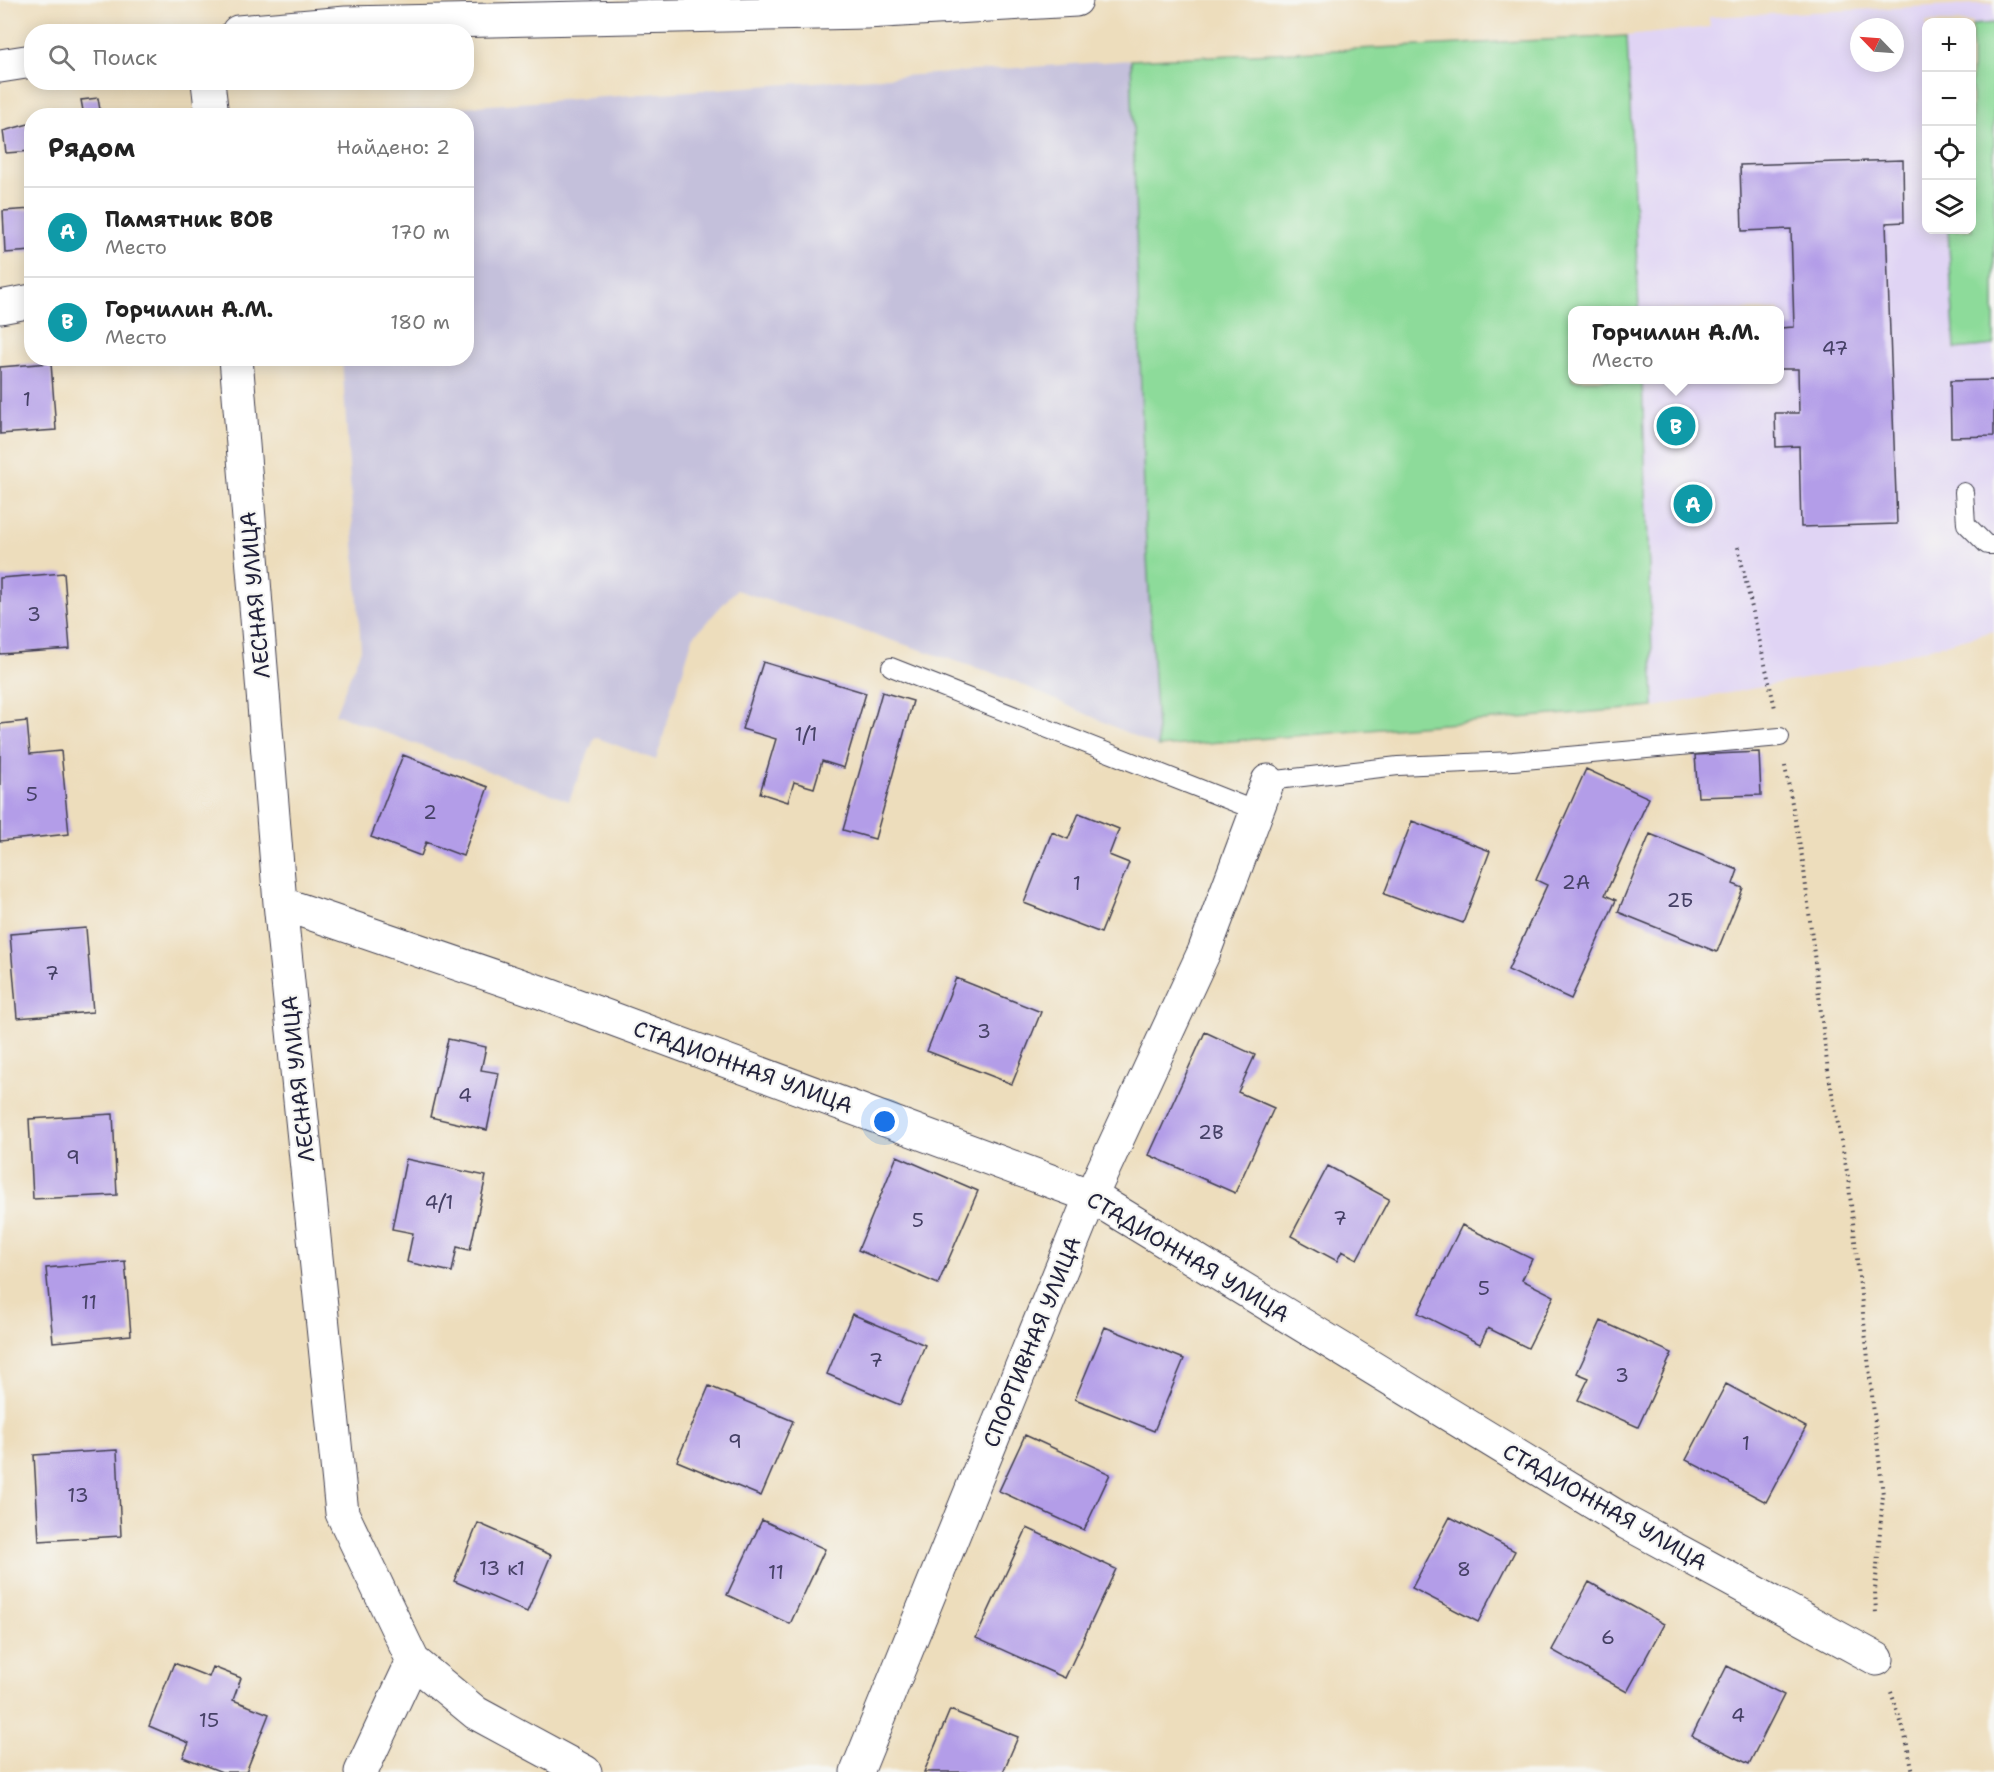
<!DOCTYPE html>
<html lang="ru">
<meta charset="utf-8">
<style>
body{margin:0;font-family:"Shantell Sans",sans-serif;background:#f6f6f6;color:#222}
.controls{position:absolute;right:18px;top:18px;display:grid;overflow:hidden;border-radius:12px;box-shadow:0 3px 15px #0003}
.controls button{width:54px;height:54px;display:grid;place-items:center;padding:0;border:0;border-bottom:2px solid #e0e0e0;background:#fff;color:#222;font:30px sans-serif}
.compass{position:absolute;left:1850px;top:18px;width:54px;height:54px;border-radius:50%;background:#fff;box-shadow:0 3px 15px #0003;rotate:295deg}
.you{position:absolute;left:885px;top:1122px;width:21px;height:21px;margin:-15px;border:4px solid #fff;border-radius:50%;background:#1a73e8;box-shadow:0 0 0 9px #1a73e833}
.badge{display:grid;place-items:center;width:39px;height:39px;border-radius:50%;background:#c8321e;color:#fff;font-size:20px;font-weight:700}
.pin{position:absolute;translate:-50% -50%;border:3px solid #fff;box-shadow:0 2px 6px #0006}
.popup{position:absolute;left:1568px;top:306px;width:216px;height:78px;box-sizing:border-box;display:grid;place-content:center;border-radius:12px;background:#fff;filter:drop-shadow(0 2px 4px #0005);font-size:20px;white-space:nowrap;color:#767676}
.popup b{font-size:22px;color:#222}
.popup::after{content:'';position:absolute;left:50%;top:100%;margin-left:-12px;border:12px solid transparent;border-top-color:#fff}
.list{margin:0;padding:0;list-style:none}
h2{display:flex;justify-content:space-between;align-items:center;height:78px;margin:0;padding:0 24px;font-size:26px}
h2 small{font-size:20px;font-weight:400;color:#767676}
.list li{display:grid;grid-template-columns:39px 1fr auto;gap:18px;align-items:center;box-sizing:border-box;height:90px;padding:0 24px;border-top:2px solid #e0e0e0}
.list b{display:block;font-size:22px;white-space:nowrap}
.list p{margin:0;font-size:20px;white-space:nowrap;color:#767676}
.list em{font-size:20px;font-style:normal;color:#767676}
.icon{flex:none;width:33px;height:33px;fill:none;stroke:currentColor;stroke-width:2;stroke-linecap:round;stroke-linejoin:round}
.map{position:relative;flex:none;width:1994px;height:1772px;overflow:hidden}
.search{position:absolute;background:#fff;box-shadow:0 3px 15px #0003;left:24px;top:24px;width:450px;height:66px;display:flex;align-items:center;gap:15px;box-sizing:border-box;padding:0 21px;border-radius:24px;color:#767676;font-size:22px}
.panel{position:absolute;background:#fff;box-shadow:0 3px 15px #0003;left:24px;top:108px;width:450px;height:258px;border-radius:24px}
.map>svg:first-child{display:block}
.built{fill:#e0d4f4;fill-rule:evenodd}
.industrial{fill:#c4c0db}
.green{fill:#8ddb9a;stroke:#587e6a;stroke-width:1.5}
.building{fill:#b39de8}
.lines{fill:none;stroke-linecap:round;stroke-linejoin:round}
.lane-casing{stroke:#403e4e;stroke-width:20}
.street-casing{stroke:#403e4e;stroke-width:35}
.secondary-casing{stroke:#403e4e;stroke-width:35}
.path{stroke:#403e4e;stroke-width:4;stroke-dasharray:1.5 4.5;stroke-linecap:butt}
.lane{stroke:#fff;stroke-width:18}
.street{stroke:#fff;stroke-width:33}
.secondary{stroke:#fff;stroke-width:33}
.labels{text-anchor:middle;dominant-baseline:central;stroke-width:4.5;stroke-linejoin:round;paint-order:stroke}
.number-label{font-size:20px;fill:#464166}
.street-label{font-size:22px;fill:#22223b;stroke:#f6f6f2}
</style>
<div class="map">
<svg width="1994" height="1772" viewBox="0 0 1994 1772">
<rect width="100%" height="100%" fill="#f6f6f2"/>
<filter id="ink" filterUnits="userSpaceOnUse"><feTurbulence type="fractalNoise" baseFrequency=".0167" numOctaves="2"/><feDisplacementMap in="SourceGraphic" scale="12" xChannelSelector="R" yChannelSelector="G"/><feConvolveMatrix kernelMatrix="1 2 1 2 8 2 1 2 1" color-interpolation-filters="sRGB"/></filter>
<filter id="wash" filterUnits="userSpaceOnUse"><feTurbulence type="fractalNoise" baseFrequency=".008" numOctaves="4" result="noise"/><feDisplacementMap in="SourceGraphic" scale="24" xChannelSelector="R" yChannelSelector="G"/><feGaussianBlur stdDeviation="1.35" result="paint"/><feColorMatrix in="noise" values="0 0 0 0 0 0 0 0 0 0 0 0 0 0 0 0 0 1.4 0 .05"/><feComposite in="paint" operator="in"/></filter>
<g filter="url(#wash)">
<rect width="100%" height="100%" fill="#edddbc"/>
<path class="built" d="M1994 3V631L1831 674 1654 707 1642 380H1780V310H1639L1627 36 1710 27 1709 17ZM1926 22H1972V230H1926ZM1859 27H1895V63H1859Z"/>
<path class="industrial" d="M1131 60 1145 523 1158 747 1008 678 736 590 693 637 656 760 595 737 569 801 335 714 361 649 342 359 466 358V116H334Z"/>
<path class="green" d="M1994 23V345L1955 349 1948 230H1972V25Z
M1627 36 1639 310H1572V380H1642L1654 707 1158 747 1145 523 1131 60Z"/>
<g id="blocks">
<path class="building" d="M98 98 101 116H84L81 100Z
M32 123V151L6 153 3 131Z
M1903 160 1904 222 1886 223 1897 524 1801 527 1799 446 1776 447 1775 413H1799L1798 369H1780V328L1794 327 1791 229 1742 231 1740 165Z
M32 209V251L5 253 3 211Z
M51 363 56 430 0 434V367Z
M1994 380V436L1951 437 1950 381Z
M64 573 70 649 0 654V578Z
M763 662 866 693 844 768 822 761 814 788 794 782 788 802 760 793 776 739 742 729Z
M882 692 913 701 875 839 843 830Z
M27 721 30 754 61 751 69 834 0 841V724Z
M1759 752 1761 795 1698 797 1695 755Z
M403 755 488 787 463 856 426 842 421 856 371 837Z
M1586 769 1649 798 1605 895 1616 900 1571 999 1508 970 1547 885 1536 880Z
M1079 813 1119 829 1109 855 1129 863 1101 933 1024 903 1052 832 1068 839Z
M1412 821 1490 851 1463 923 1384 894Z
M1650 834 1738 870 1733 884 1743 888 1717 952 1618 912Z
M86 928 93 1012 17 1018 10 934Z
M956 978 1041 1012 1012 1084 927 1051Z
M1205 1032 1255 1055 1238 1092 1274 1108 1235 1193 1149 1155Z
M448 1039 486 1047 481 1070 499 1073 487 1130 430 1117Z
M113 1114 117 1195 33 1199 29 1119Z
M897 1156 978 1191 938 1284 858 1250Z
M406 1159 486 1176 470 1250 457 1247 452 1272 407 1262 413 1233 392 1229Z
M1328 1166 1389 1199 1357 1259 1342 1251 1337 1261 1291 1236Z
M1462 1225 1532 1259 1522 1280 1554 1296 1528 1348 1488 1328 1480 1344 1418 1313Z
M125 1261 131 1335 53 1342 46 1268Z
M852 1314 925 1345 900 1405 827 1374Z
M1601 1321 1672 1353 1638 1427 1578 1400 1589 1378 1577 1373Z
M1105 1327 1184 1359 1154 1431 1075 1399Z
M1726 1384 1806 1427 1766 1502 1686 1460Z
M709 1386 793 1421 761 1496 677 1461Z
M1025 1435 1110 1474 1084 1530 999 1491Z
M117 1450 121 1536 39 1541 34 1455Z
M1450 1517 1515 1551 1478 1622 1412 1588Z
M762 1520 825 1549 790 1624 727 1595Z
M478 1523 551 1555 527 1612 454 1581Z
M1027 1528 1116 1569 1065 1678 976 1638Z
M1589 1582 1664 1624 1627 1692 1552 1650Z
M174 1663 209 1677 213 1667 241 1678 233 1700 269 1714 246 1772H222L183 1757 189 1743 149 1726Z
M1727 1666 1784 1695 1749 1764 1692 1736Z
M950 1710 1018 1737 1003 1772H924Z"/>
</g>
</g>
<g filter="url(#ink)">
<use href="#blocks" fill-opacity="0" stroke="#403e4e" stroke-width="1.5"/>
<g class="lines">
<defs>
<path id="lane" d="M1964 492 1966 524 1987 545H1994
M891 667 1259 812
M1268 781 1398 766 1513 761 1780 737"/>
<path id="street" d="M208 82 212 116
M0 307 32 301
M236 358 280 903 342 1513 413 1661 361 1772
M280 903 543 993 1091 1196 1627 1523 1877 1659
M413 1661 476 1713 585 1772
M857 1772 1091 1196 1204 952 1268 781"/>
<path id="secondary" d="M238 32 346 23 866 12 1076 0
M0 66 32 61"/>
</defs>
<use href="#lane" class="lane-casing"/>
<use href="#street" class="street-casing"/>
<use href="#secondary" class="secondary-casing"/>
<path class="path" d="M1738 547 1775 708
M1785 766 1803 862 1828 1071 1848 1177 1883 1495 1875 1590 1876 1615
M1891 1692 1904 1731 1913 1772"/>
<use href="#lane" class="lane"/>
<use href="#street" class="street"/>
<use href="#secondary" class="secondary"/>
</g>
</g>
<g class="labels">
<g class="number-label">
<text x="1835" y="348">47</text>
<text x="27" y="399">1</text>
<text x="34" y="614">3</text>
<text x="806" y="734">1/1</text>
<text x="32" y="794">5</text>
<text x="430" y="812">2</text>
<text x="1576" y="882">2А</text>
<text x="1077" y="883">1</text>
<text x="1680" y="900">2Б</text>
<text x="52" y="973">7</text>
<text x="984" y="1031">3</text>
<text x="465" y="1095">4</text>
<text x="1211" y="1132">2В</text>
<text x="73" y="1157">9</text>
<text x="439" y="1202">4/1</text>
<text x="1340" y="1218">7</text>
<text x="918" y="1220">5</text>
<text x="1484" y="1288">5</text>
<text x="89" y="1302">11</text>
<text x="876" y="1360">7</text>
<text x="1622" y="1375">3</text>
<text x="735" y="1441">9</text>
<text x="1746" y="1443">1</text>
<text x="78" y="1495">13</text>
<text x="502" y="1568">13 к1</text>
<text x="1464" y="1569">8</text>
<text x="776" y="1572">11</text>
<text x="1608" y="1637">6</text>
<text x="1738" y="1715">4</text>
<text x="209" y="1720">15</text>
</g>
<g class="street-label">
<text transform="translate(255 595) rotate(-95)">ЛЕСНАЯ УЛИЦА</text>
<text transform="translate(743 1067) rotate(20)">СТАДИОННАЯ УЛИЦА</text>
<text transform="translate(298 1079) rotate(-96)">ЛЕСНАЯ УЛИЦА</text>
<text transform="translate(1188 1257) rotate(31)">СТАДИОННАЯ УЛИЦА</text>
<text transform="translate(1032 1342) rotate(-68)">СПОРТИВНАЯ УЛИЦА</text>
<text transform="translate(1605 1507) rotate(30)">СТАДИОННАЯ УЛИЦА</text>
</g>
</g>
</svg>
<div class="controls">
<button>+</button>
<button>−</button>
<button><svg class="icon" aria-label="locate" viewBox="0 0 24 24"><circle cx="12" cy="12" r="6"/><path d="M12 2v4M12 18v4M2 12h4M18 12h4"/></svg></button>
<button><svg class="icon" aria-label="layers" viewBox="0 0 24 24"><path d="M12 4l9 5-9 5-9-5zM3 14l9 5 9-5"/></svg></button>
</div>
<svg class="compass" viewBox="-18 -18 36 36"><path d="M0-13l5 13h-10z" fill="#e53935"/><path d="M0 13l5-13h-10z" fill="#767676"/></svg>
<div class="you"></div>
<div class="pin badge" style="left:1693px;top:504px;background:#0f9aa8">A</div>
<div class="pin badge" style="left:1676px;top:426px;background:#0f9aa8">B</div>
<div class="popup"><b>Горчилин А.М.</b>Место</div>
<div class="search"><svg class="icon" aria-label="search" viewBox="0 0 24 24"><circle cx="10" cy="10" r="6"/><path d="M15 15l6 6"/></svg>Поиск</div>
<section class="panel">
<h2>Рядом<small>Найдено: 2</small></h2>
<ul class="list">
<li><span class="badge" style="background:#0f9aa8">A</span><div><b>Памятник ВОВ</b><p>Место</p></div><em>170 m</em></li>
<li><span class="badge" style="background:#0f9aa8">B</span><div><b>Горчилин А.М.</b><p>Место</p></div><em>180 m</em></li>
</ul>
</section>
</div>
